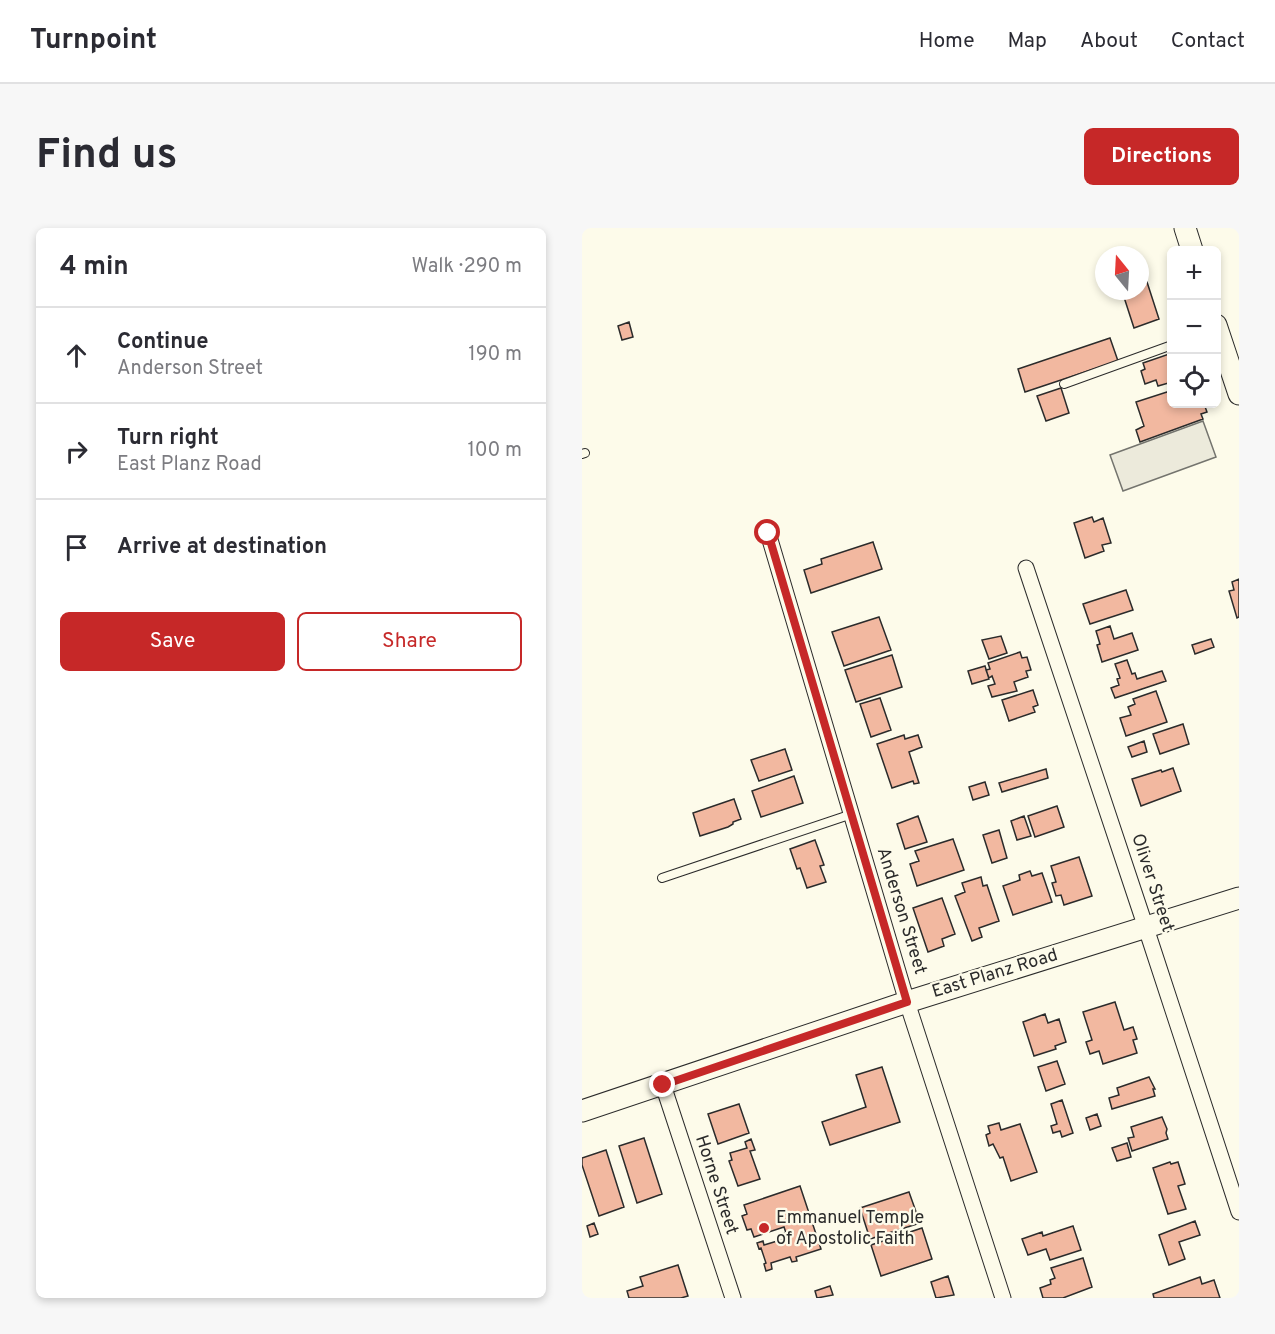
<!DOCTYPE html>
<meta charset="utf-8">
<style>
body{margin:0;font-family:Overpass,sans-serif;background:#f7f7f7;color:#2b2b33}
.controls{position:absolute;right:18px;top:18px;display:grid;overflow:hidden;border-radius:9px;box-shadow:0 3px 9px #0003}
.controls button{width:54px;height:54px;display:grid;place-items:center;padding:0;border:0;border-bottom:2px solid #e1e1e2;background:#fff;color:#2b2b33;font:30px sans-serif}
.compass{position:absolute;left:513px;top:18px;width:54px;height:54px;border-radius:50%;background:#fff;box-shadow:0 3px 9px #0003;rotate:342deg}
.stop{position:absolute;width:18px;height:18px;margin:-14px;border:4px solid #c62828;border-radius:50%;background:#fff}
.stop.end{background:#c62828;border-color:#fff;box-shadow:0 2px 6px #0008}
.list{margin:0;padding:0;list-style:none}
h2{display:flex;justify-content:space-between;align-items:center;height:78px;margin:0;padding:0 24px;font-size:26px}
h2 small{font-size:20px;font-weight:400;color:#7c7c81}
.list li{display:grid;grid-template-columns:39px 1fr auto;gap:18px;align-items:center;box-sizing:border-box;height:96px;padding:0 24px;border-top:2px solid #e1e1e2}
.list b{display:block;font-size:22px;white-space:nowrap}
.list p{margin:0;font-size:20px;white-space:nowrap;color:#7c7c81}
.list em{font-size:20px;font-style:normal;color:#7c7c81}
.actions{display:flex;gap:12px;padding:18px 24px}
.actions a{flex:1;padding:14px 0;border:2px solid #c62828;border-radius:9px;text-align:center;font-size:21px;color:#c62828}
.actions .main{background:#c62828;color:#fff}
.icon{flex:none;width:33px;height:33px;fill:none;stroke:currentColor;stroke-width:2;stroke-linecap:round;stroke-linejoin:round}
.map{position:relative;flex:none;width:657px;height:1070px;overflow:hidden;border-radius:9px}
header{display:flex;align-items:center;gap:36px;box-sizing:border-box;height:84px;padding:0 30px;background:#fff;border-bottom:2px solid #e1e1e2}
header strong{font-size:28px}
nav{display:flex;gap:33px;margin-inline-start:auto;font-size:21px}
.intro{display:flex;align-items:center;justify-content:space-between;box-sizing:border-box;height:144px;padding:0 36px}
h1{margin:0;font-size:42px}
.button{padding:15px 27px;border-radius:9px;background:#c62828;color:#fff;font-size:21px;font-weight:700}
main{display:flex;gap:36px;padding:0 36px}
aside{flex:1;background:#fff;border-radius:9px;box-shadow:0 3px 9px #0003}
.map>svg:first-child{display:block}
.parking{fill:#eceadb;stroke:#74746e;stroke-width:1.5}
.building{fill:#f2b8a0;stroke:#2b2b2b;stroke-width:1.5}
.lines{fill:none;stroke-linecap:round;stroke-linejoin:round}
.lane-casing{stroke:#2b2b2b;stroke-width:10}
.street-casing{stroke:#2b2b2b;stroke-width:17}
.secondary-casing{stroke:#2b2b2b;stroke-width:23}
.lane{stroke:#fdfbea;stroke-width:8}
.street{stroke:#fdfbea;stroke-width:15}
.secondary{stroke:#fdfbea;stroke-width:21}
.route{stroke:#c62828;stroke-width:8}
.poi-dot{fill:#c62828;stroke:#fdfbea;stroke-width:2}
.labels{text-anchor:middle;dominant-baseline:central;stroke-width:4.5;stroke-linejoin:round;paint-order:stroke}
.street-label{font-size:18px;fill:#2b2b2b;stroke:#fdfbea}
.poi-label{font-size:18px;fill:#2b2b2b;stroke:#fdfbea;text-anchor:start}
</style>
<header>
<strong>Turnpoint</strong>
<nav><a>Home</a><a>Map</a><a>About</a><a>Contact</a></nav>
</header>
<div class="intro"><h1>Find us</h1><a class="button">Directions</a></div>
<main>
<aside>
<h2>4 min<small>Walk · 290 m</small></h2>
<ul class="list">
<li><svg class="icon" aria-label="ahead" viewBox="0 0 24 24"><path d="M12 20V5M6 11l6-6 6 6"/></svg><div><b>Continue</b><p>Anderson Street</p></div><em>190 m</em></li>
<li><svg class="icon" aria-label="right" viewBox="0 0 24 24"><path d="M7 20v-9h11M14 6l5 5-5 5"/></svg><div><b>Turn right</b><p>East Planz Road</p></div><em>100 m</em></li>
<li><svg class="icon" aria-label="arrive" viewBox="0 0 24 24"><path d="M6 21V4h12l-3 4 3 4H6"/></svg><div><b>Arrive at destination</b></div></li>
</ul>
<div class="actions"><a class="main">Save</a><a>Share</a></div>
</aside>
<div class="map">
<svg width="657" height="1070" viewBox="0 0 657 1070">
<rect width="100%" height="100%" fill="#fdfbea"/>
<path class="parking" d="M621 193 634 229 541 263 528 227Z"/>
<path class="building" d="M565 54 577 91 552 100 540 63H558V56Z
M47 94 51 109 40 112 36 98Z
M528 110 536 133 443 164 436 141Z
M590 125V154L576 158 574 152 563 156 559 143 563 141 561 135Z
M479 160 487 185 464 193 455 168Z
M588 163 590 176H622L625 184 619 186 621 191 558 214 554 202 562 198 554 174Z
M510 289 512 294 521 290 529 315 520 317 522 323 503 330 492 295Z
M291 314 300 341 229 365 222 342 240 336 239 331Z
M657 351V389L655 390 647 363 652 362 650 354Z
M544 362 551 382 508 396 501 376Z
M297 389 309 422 262 438 250 404Z
M528 398 532 411 550 405 556 422 520 434 515 417 518 416 514 403Z
M419 408 425 425 407 431 400 412Z
M629 411 632 419 613 426 610 417Z
M438 424 440 430 445 429 449 442 444 443 446 449 432 454 435 463 410 469 406 458 413 456 410 448 407 450 404 442 408 441 406 435Z
M310 427 320 459 274 474 263 442Z
M545 432 550 446 553 445 555 451 580 443 584 453 533 470 529 460 537 457 535 451 538 450 533 436Z
M403 438 407 451 390 456 386 443Z
M451 462 456 477 451 479 453 484 427 493 420 472Z
M574 463 585 494 544 508 538 490 549 487 546 479 553 476 551 471Z
M298 470 309 502 289 509 278 476Z
M601 496 607 516 578 526 571 506Z
M322 507 323 511 336 507 340 519 327 524 337 555 332 556 331 553 310 560 295 516Z
M562 513 565 524 550 529 546 519Z
M203 521 210 542 177 553 169 532Z
M591 540 599 563 559 578 550 551 579 542 580 544Z
M464 541 466 550 420 564 417 555Z
M212 548 221 575 179 589 170 563Z
M403 554 407 567 391 572 387 559Z
M152 571 159 591 151 594V596L146 599 118 608 111 585Z
M475 578 482 599 453 609 446 588Z
M336 588 345 614 323 621 315 596Z
M442 588 449 608 435 612 429 593Z
M417 602 425 630 410 635 401 607Z
M371 611 382 642 335 658 328 636 337 633 333 623Z
M233 612 242 637 238 638 244 654 225 660 218 640 215 641 208 621Z
M497 629 510 668 482 677 479 667 474 668 470 655 474 654 469 638Z
M448 643 450 648 460 645 470 674 431 687 421 658 438 652 437 647Z
M399 649 401 658 405 657 417 693 397 700 400 709 390 713 373 668 383 664 380 655Z
M360 670 373 706 360 711 362 718 346 724 331 680Z
M533 774 542 802 551 799 555 811 551 812 555 825 521 836 517 823 508 826 504 814 510 812 501 784Z
M463 786 466 795 477 791 484 814 473 818 474 821 452 828 441 794Z
M475 833 483 856 464 863 456 839Z
M300 839 318 894 248 917 240 894 284 879 274 847Z
M567 849 573 861H571L573 868 530 881 527 870 537 867 535 860Z
M480 872 491 905 480 909 478 903 471 905 469 898 475 896 469 876Z
M157 876 167 905 136 916 126 886Z
M515 886 519 898 508 902 504 890Z
M580 889 585 901 584 905 586 911 550 923 546 910 552 909 549 899Z
M417 895 419 902 438 896 455 944 429 953 421 929 418 930 411 916 407 918 404 907 408 905 406 898Z
M62 910 80 966 55 975 37 918Z
M169 911 173 922 168 923 178 951 156 958 147 933 150 932 148 925 165 920 163 914Z
M545 915 549 929 535 933 530 920Z
M24 922 42 979 17 988 0 937V930Z
M588 934 589 936 596 934 603 956 596 958 604 981 586 986 571 940Z
M218 958 239 1021 214 1029 215 1033 210 1034 208 1029 189 1035 190 1041 184 1043 182 1036 184 1035 179 1020 177 1021 175 1015 181 1013 182 1017 202 1011 200 1006 204 1005 202 999 172 1009 169 1001 165 1002 160 988 165 986 162 977Z
M327 964 338 995 288 1011 278 980Z
M613 993 618 1007 597 1014 603 1031 587 1037 577 1007Z
M12 995 16 1006 8 1009 5 998Z
M491 998 499 1022 468 1032 464 1021 446 1027 440 1011 460 1004 461 1008Z
M340 1000 350 1031 299 1048 289 1017Z
M501 1030 510 1059 481 1070H461L458 1060 469 1056 468 1052 473 1050 469 1040Z
M96 1037 106 1068 99 1070H47L45 1063 61 1058 58 1049Z
M366 1048 372 1067 354 1070 349 1054Z
M618 1049 620 1056 632 1052 638 1070H572L571 1066Z
M248 1058 251 1067 235 1070 233 1063Z"/>
<g class="lines">
<defs>
<path id="lane" d="M482 156 590 117
M0 226 3 225
M80 650 270 586"/>
<path id="street" d="M186 305 325 774 421 1070
M444 340 564 700 657 984
M81 857 151 1070"/>
<path id="secondary" d="M603 0 610 22
M634 97 657 166
M0 883 325 774 657 670"/>
</defs>
<use href="#lane" class="lane-casing"/>
<use href="#street" class="street-casing"/>
<use href="#secondary" class="secondary-casing"/>
<use href="#lane" class="lane"/>
<use href="#street" class="street"/>
<use href="#secondary" class="secondary"/>
</g>
<g class="lines">
<path class="route" d="M81 857 325 774 186 305"/>
</g>
<circle class="poi-dot" cx="182" cy="1000" r="6"/>
<g class="labels">
<g class="street-label">
<text transform="translate(570 655) rotate(72)">Oliver Street</text>
<text transform="translate(319 683) rotate(73)">Anderson Street</text>
<text transform="translate(413 746) rotate(-17)">East Planz Road</text>
<text transform="translate(134 957) rotate(72)">Horne Street</text>
</g>
<g class="poi-label">
<text x="194" y="990">Emmanuel Temple<tspan x="194" dy="21">of Apostolic Faith</tspan></text>
</g>
</g>
</svg>
<div class="controls">
<button>+</button>
<button>−</button>
<button><svg class="icon" aria-label="locate" viewBox="0 0 24 24"><circle cx="12" cy="12" r="6"/><path d="M12 2v4M12 18v4M2 12h4M18 12h4"/></svg></button>
</div>
<svg class="compass" viewBox="-18 -18 36 36"><path d="M0-13l5 13h-10z" fill="#e53935"/><path d="M0 13l5-13h-10z" fill="#7c7c81"/></svg>
<div class="stop" style="left:186px;top:305px"></div>
<div class="stop end" style="left:81px;top:857px"></div>
</div>
</main>
